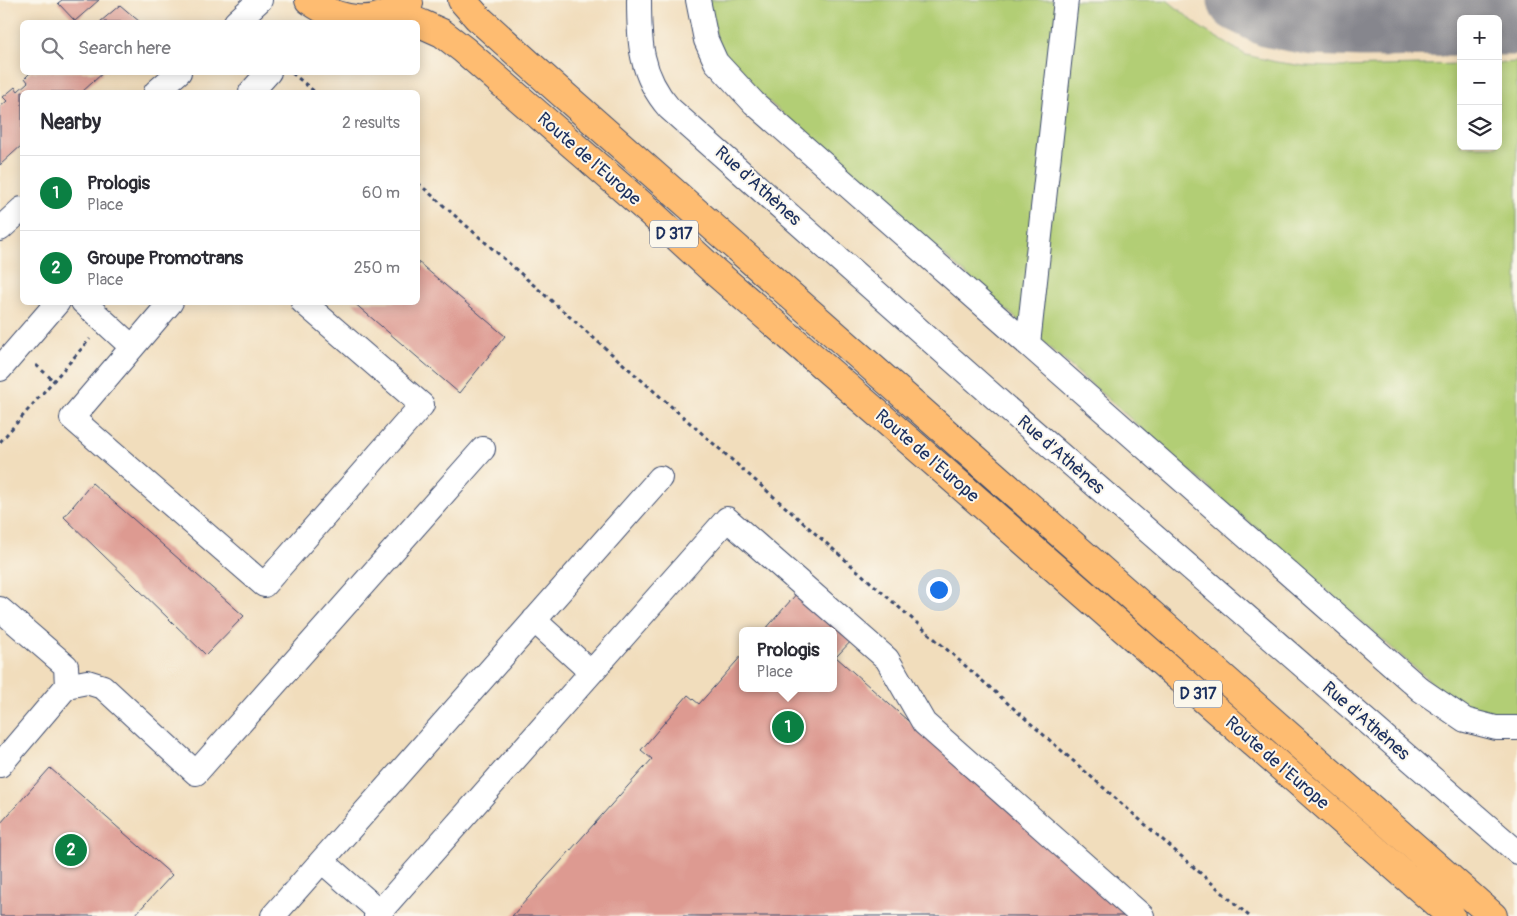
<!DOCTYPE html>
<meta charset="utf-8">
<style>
body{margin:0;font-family:Pangolin,sans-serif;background:#f2f2f3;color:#2b2b33}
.controls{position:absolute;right:15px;top:15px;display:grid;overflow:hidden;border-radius:8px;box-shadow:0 2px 12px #0003}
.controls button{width:45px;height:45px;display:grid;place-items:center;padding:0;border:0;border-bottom:1px solid #e1e1e2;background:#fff;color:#2b2b33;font:25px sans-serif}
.you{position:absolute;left:938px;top:589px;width:18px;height:18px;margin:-12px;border:4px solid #fff;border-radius:50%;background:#1a73e8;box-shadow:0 0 0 8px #1a73e833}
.badge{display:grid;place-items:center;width:32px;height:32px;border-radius:50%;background:#0b8043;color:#fff;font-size:16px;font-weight:700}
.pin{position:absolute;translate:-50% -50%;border:2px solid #fff;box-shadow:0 1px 5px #0006}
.popup{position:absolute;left:739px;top:627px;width:98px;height:65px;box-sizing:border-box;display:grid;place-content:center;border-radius:8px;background:#fff;filter:drop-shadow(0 1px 4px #0005);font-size:16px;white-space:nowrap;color:#7c7c81}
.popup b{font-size:19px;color:#2b2b33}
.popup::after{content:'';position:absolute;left:50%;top:100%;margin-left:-10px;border:10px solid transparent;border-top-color:#fff}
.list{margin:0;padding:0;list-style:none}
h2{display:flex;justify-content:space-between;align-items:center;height:65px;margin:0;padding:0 20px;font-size:21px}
h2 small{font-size:16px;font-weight:400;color:#7c7c81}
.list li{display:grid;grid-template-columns:32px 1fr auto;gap:15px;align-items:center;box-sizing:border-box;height:75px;padding:0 20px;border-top:1px solid #e1e1e2}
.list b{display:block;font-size:19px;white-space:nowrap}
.list p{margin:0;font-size:16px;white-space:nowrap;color:#7c7c81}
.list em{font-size:16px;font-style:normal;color:#7c7c81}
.icon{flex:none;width:28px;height:28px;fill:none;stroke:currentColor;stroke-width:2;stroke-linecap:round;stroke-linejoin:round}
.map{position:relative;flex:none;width:1517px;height:916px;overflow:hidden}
.search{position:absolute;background:#fff;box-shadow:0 2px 12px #0003;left:20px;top:20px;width:400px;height:55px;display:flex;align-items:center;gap:12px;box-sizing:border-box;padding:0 18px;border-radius:8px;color:#7c7c81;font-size:19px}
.panel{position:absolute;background:#fff;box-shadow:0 2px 12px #0003;left:20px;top:90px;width:400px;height:215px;border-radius:8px}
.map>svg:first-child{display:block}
.green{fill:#b2ce74;stroke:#667e69}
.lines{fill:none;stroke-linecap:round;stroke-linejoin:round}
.taxiway{stroke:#86868d;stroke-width:65}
.building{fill:#dd9a91}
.minor-casing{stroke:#3b496c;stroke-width:26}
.major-casing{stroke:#3b496c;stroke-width:30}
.path{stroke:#3b496c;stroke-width:3;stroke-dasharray:4 4;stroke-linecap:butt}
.minor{stroke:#fff;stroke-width:24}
.major{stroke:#febc71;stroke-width:28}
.labels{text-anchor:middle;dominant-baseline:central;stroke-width:4;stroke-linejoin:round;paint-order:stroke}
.shield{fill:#fbf7ec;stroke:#5e6b89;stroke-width:1}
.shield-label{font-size:16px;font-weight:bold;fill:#1b2f5e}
.street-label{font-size:18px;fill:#1b2f5e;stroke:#fbf7ec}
</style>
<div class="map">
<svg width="1517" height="916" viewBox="0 0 1517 916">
<rect width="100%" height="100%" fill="#fbf7ec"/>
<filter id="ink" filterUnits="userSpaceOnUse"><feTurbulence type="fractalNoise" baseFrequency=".02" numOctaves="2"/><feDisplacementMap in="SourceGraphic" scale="10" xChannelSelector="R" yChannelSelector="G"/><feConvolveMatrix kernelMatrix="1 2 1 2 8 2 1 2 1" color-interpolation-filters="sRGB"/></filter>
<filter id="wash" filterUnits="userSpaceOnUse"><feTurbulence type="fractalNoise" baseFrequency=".0096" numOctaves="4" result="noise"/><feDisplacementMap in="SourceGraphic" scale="20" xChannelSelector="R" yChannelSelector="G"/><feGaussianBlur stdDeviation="1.12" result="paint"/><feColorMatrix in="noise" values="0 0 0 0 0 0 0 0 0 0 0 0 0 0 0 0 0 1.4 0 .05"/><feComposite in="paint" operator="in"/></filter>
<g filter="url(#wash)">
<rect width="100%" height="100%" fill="#f1ddbc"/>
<path class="green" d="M708 0H1167L1204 30 1246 55 1276 62 1304 66 1341 67 1461 64V146H1498V63L1517 62V716L1490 717 1469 710 1449 698 742 78 728 62 718 43Z"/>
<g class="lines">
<path class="taxiway" d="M1240 0 1270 15 1314 23 1361 25 1461 24
M1498 23H1517"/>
</g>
<g id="blocks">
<path class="building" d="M62 0H99L75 21 58 3Z
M120 5 140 22H100Z
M31 72H104L82 92H22V145L0 165V107L7 101 3 97 15 87 18 91 28 82 25 78Z
M418 262 505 336 459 393 353 302H418Z
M92 483 244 616 206 655 64 517Z
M798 592 855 637 836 657 1128 916H512L652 759 641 750 688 695 699 704 743 654V688H833V631H764Z
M50 768 172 875 134 916H0V824Z"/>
</g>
</g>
<g filter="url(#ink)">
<use href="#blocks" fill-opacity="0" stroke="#3b496c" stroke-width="1"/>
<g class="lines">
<defs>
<path id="minor" d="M639 0C639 41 640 75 669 108L1001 403 1517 852
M698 0 706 40 716 62 754 103 1421 690 1465 720 1496 728H1517
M236 22 260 0
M156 92 179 72
M251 92 269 72
M0 229 22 209
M83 302 132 347
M171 302 72 418 264 585 422 405 303 302
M1028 344 1066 0
M0 369 58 302
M0 609 66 666 67 686
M534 620 591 672
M0 765 67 686 87 682 103 687 196 773 483 449
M322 861 380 912
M273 916 660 478
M376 916 727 519 887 659 924 723 1142 916"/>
<path id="major" d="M309 0C340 23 376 27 409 3
M462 0 477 17 548 81 1493 916
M393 12 422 24 442 33 464 50 651 213 714 271 944 471 1451 916"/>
</defs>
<use href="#minor" class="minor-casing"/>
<use href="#major" class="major-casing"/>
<path class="path" d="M292 73 315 92
M418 183 1249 916
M36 365 54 381
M0 442 90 339"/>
<use href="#minor" class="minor"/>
<use href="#major" class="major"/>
</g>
</g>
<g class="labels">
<g class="shield">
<rect x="650" y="220.5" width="48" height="27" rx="4"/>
<rect x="1174" y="680.5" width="48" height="27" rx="4"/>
</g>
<g class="shield-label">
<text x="674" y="234">D 317</text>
<text x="1198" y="694">D 317</text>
</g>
<g class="street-label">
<text transform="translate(589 159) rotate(41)">Route de l'Europe</text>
<text transform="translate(758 186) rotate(42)">Rue d'Athènes</text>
<text transform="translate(1061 455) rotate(41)">Rue d'Athènes</text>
<text transform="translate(927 456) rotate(41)">Route de l'Europe</text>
<text transform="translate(1366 721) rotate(41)">Rue d'Athènes</text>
<text transform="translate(1277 763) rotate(41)">Route de l'Europe</text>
</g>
</g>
</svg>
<div class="controls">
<button>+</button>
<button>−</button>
<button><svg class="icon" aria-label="layers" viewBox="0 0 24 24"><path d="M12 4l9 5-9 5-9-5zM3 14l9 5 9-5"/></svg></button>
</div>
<div class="you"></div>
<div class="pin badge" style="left:788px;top:727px">1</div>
<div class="popup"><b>Prologis</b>Place</div>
<div class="pin badge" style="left:71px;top:850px">2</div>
<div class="search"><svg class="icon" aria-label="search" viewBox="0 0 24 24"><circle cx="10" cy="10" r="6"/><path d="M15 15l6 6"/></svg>Search here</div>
<section class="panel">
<h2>Nearby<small>2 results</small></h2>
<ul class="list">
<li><span class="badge">1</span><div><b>Prologis</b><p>Place</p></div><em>60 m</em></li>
<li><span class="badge">2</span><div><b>Groupe Promotrans</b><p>Place</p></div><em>250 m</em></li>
</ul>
</section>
</div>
